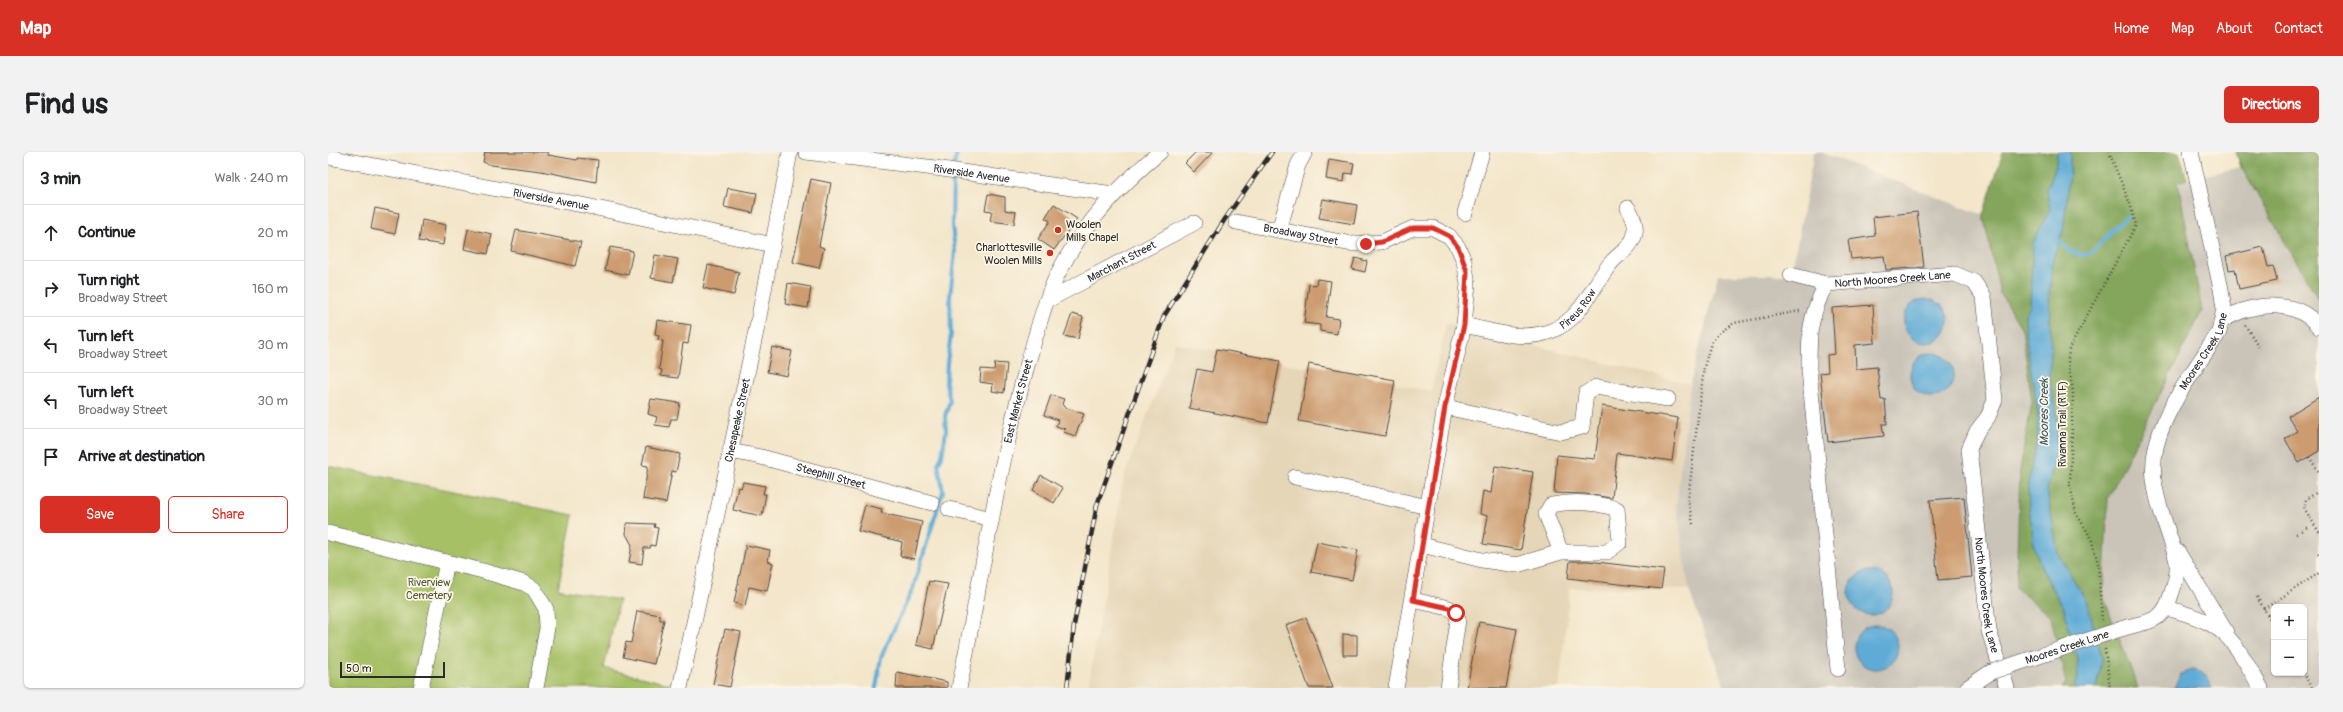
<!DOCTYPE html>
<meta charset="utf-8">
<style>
body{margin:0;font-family:Pangolin,sans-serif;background:#f2f2f2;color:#202124}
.controls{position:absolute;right:12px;bottom:12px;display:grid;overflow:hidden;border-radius:6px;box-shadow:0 1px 3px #0004}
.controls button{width:36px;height:36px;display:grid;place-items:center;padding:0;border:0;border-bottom:1px solid #e0e0e0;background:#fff;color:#202124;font:20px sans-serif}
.scale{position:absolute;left:12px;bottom:10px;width:105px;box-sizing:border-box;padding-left:4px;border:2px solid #2b2b2b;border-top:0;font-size:11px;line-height:14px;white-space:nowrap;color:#2b2b2b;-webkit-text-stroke:3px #fcf5e5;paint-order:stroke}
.stop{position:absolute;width:12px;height:12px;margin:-9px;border:3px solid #d93025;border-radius:50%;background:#fff}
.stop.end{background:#d93025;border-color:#fff;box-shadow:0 1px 4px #0008}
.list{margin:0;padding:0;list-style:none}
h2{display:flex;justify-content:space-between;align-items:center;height:52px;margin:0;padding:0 16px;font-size:17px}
h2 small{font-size:13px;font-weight:400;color:#757577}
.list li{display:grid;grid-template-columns:26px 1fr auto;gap:12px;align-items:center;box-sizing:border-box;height:56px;padding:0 16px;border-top:1px solid #e0e0e0}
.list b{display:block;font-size:15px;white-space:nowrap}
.list p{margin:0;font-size:13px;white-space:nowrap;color:#757577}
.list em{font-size:13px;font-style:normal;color:#757577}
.actions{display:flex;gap:8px;padding:12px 16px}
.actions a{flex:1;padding:9px 0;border:1px solid #d93025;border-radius:6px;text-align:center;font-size:14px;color:#d93025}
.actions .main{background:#d93025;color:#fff}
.icon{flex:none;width:22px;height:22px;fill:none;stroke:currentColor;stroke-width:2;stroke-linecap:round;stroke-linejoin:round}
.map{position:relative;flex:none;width:1991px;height:536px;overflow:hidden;border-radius:6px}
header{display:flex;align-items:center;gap:24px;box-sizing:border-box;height:56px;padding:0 20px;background:#d93025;color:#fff}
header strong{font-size:19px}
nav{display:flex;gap:22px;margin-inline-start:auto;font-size:14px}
.intro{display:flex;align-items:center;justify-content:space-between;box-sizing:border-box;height:96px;padding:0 24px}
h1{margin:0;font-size:28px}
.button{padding:10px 18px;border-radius:6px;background:#d93025;color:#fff;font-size:14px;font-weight:700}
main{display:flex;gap:24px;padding:0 24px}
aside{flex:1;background:#fff;border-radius:6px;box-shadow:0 1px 3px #0004}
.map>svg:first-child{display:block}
.built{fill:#e5d6b7}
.industrial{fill:#c9c3b8;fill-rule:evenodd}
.green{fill:#a6c066;stroke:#687648}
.forest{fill:#84a65b;stroke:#586843}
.water{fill:#5eabd7;stroke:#446b81}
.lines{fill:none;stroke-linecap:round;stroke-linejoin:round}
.stream{stroke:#5eabd7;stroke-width:4}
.building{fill:#cc9c6f}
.minor-casing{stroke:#494743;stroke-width:16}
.path{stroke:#494743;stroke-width:2.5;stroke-dasharray:1 3;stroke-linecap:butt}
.minor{stroke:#fff;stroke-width:15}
.rail-casing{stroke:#2b2b2b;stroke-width:4.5}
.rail{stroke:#fcf5e5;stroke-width:3;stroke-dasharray:9;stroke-linecap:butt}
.minor-bridge-casing{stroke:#494743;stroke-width:16;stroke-linecap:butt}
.minor-bridge{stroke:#fff;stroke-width:15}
.route{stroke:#d93025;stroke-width:5}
.poi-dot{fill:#c8321e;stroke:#fcf5e5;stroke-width:1.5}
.labels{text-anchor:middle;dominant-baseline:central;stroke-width:3.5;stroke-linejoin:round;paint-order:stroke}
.street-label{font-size:11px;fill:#2b2b2b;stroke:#fcf5e5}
.poi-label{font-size:11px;fill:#2b2b2b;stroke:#fcf5e5;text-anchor:start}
.park-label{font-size:11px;fill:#50583d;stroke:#fcf5e5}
.water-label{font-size:12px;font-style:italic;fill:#3d5867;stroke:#fcf5e5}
</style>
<header>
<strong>Map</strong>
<nav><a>Home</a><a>Map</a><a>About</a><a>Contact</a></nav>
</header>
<div class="intro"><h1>Find us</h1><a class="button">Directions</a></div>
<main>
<aside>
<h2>3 min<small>Walk · 240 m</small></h2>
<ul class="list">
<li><svg class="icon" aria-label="ahead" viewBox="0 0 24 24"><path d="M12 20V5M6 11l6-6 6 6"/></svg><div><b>Continue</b></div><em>20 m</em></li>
<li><svg class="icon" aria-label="right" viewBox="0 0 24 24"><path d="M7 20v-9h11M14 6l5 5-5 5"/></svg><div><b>Turn right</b><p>Broadway Street</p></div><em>160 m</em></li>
<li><svg class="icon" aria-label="left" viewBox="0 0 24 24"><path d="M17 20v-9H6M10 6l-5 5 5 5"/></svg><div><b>Turn left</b><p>Broadway Street</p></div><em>30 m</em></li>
<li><svg class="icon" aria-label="left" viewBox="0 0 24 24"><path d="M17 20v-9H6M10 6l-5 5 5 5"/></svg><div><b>Turn left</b><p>Broadway Street</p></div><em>30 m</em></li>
<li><svg class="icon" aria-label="arrive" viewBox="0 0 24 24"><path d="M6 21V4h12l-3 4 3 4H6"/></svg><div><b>Arrive at destination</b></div></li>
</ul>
<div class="actions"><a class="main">Save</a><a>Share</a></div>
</aside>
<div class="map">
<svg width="1991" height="536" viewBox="0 0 1991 536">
<rect width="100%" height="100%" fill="#fcf5e5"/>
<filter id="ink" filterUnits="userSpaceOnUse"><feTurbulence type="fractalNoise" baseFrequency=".025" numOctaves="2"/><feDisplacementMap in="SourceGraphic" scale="8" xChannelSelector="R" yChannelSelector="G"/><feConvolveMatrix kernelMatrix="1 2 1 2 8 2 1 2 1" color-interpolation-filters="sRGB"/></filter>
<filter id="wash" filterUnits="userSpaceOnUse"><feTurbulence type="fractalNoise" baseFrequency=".012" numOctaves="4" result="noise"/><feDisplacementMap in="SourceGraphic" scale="16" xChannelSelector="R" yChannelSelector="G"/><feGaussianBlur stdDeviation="0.9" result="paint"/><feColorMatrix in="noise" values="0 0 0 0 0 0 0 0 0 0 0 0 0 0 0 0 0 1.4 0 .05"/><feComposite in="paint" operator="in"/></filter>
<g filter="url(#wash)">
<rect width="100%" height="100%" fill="#f3e6ca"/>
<path class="built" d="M1118 171 1362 232 1348 353 1361 438 1242 436 1231 536H760L796 324 847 191 1103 239Z"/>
<path class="industrial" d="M1486 0H1492L1655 63 1672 141 1694 177 1704 250 1692 318 1688 436 1723 465 1738 531 1734 536H1397L1361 438 1348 353 1362 232 1390 123H1463Z
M1913 15 1991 148V536H1810L1775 443 1780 346 1874 159 1850 29ZM1946 455H1976V521H1946Z"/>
<path class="green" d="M0 314 245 363 230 437 291 448 276 516 341 532 340 536H0Z"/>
<path class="forest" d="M1675 0H1729C1729 11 1725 28 1718 37L1722 57 1705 91 1702 155 1697 162 1698 188 1710 260 1709 289 1700 333 1701 355 1706 394 1713 415 1736 457 1750 509V528L1746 536H1734L1738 531 1723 465 1688 436 1692 318 1704 250 1694 177 1672 141 1655 63Z
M1742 0H1851L1859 27 1850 30 1874 159 1780 346 1775 443 1810 536H1767L1770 531 1774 506 1759 450 1730 402 1719 338 1727 307 1729 269 1721 222 1723 201 1721 142 1725 107 1735 79 1742 20Z
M1908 0H1991V148L1913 15Z"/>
<path class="water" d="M1729 0H1742V20L1735 79 1725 107 1721 142 1723 201 1721 222 1729 269 1727 307 1719 338 1730 402 1759 450 1774 506 1770 531 1767 536H1746L1750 528V509L1736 457 1713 415 1706 394 1701 355 1700 333 1709 289 1710 260 1698 188 1697 162 1702 155 1705 91 1722 57 1718 37C1725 29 1729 11 1729 0Z
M1576 169a22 22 0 1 1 44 0a22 22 0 1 1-44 0Z
M1582 223a22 22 0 1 1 44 0a22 22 0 1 1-44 0Z
M1521 441a22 22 0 1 1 44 0a22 22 0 1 1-44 0Z
M1526 495a22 22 0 1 1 44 0a22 22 0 1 1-44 0Z
M1864 518C1875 519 1881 525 1883 536H1846L1853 522Z"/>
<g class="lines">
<path class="stream" d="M626 15 629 0
M1729 86 1740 98 1755 103 1764 100 1799 64
M548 536 553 505 585 436 615 339 610 312 614 304 618 279 617 264 622 249 618 231 619 211 623 182 622 145 627 100 624 73 625 22"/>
</g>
<g id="blocks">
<path class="building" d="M157 0H220V3L249 8V6L270 8 268 30 213 19 163 13 155 10Z
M868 0H885L866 20 857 11Z
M1001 7 1026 11 1024 22 1017 21 1016 30 998 27Z
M483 27 503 31 491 94 496 96 491 116 465 110Z
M400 36 429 41 425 61 396 55Z
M660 42 677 45V58L688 60 686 72 662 69 664 59 657 58Z
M995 47 1029 53 1026 72 991 66Z
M726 52 749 67 726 98 710 87 722 69 717 66Z
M47 56 71 61 67 82 43 77Z
M1589 60 1596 115 1558 118 1556 104 1523 107 1520 88 1547 84 1545 65Z
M94 68 118 73 115 93 91 89Z
M140 77 164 82 160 102 136 97Z
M188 78 253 90 247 114 183 99Z
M282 95 305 99 300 123 277 118Z
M1935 95 1940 115 1945 114 1949 129 1911 137 1907 117 1901 118 1898 104Z
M327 103 350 107 345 130 323 126Z
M1027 106 1039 109 1037 120 1024 117Z
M380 113 411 120 406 143 375 136Z
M989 127 1003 129 998 165 1011 167 1009 182 992 179V173L976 171 981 132 988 133Z
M460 131 483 135 480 156 457 152Z
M1545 153 1547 191 1527 193 1528 217 1549 215 1553 248 1557 247 1559 272H1554L1556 284 1500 290 1492 221 1500 220 1499 203 1507 202 1504 156Z
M744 162 755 165 750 187 736 184Z
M329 168 363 173 360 192 355 191 350 226 333 224 334 218 331 217 335 189 330 188 331 184 327 183Z
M444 195 464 199 459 224 439 220Z
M889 197 952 209 940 271 861 256 869 217 884 220Z
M667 211 679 212 676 241 664 239 665 232 652 230 653 217 666 218Z
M981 212 1067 228 1057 284 971 269Z
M723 243 736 247 734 252 736 255 756 262 747 284 736 280 737 277 728 274 730 268 716 263Z
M1991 245V299L1971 311 1957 287 1969 279 1960 264Z
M323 247 352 251 349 267H343L341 275 327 273 329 265 320 262Z
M1274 254 1350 266 1344 309 1289 301 1284 346 1257 342 1226 341 1229 303 1267 307Z
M318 295 352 302 348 320 344 319 338 351 315 347 320 314 314 313Z
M1167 314 1205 320 1193 398 1155 392 1160 364 1152 362 1155 339 1163 341Z
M713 323 735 336 726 351 705 338Z
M415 330 437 334 435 342H438L434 364 405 358 410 335 413 336Z
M1636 345 1644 425 1610 428 1602 348Z
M537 353 554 357 553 361 594 370 586 407 572 404 574 390 530 379Z
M299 371 327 372 326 375 330 376 327 394 323 393 322 396H316L314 412 301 410 304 393 298 382Z
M989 390 1030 398 1024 428 983 420Z
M418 393 442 398 440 409 445 411 439 439 421 435 417 454 406 451Z
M1242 409H1260L1336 418 1333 437 1240 426Z
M601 429 620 432 605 497 588 493Z
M309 459 332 463V468H336L326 512 295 505 298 490 303 491Z
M978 466 988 490 1005 536H981L958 473Z
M1151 470 1189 477 1178 536H1139Z
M397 477 413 480 402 535 385 532Z
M1015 482 1029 483V503H1015Z
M569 520 619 530V536H568Z"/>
</g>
</g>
<g filter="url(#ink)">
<use href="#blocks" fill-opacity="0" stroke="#494743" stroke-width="1"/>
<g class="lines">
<defs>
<g id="minor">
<path id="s1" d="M478 0 607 16 785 42"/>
<path id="s2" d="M0 5 254 53 445 93"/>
<path d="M1137 61 1154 0"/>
<path id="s3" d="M908 70 1024 92 1054 90 1085 76H1105L1121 84 1130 95 1136 109 1140 132 1136 173 1117 255 1068 536"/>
<path d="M951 78 970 13 977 0"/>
<path d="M1463 123 1498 132"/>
<path id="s4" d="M720 148 866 71"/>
<path d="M1895 168C1924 151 1967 145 1991 175"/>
<path id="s5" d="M1136 173C1164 179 1195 190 1223 179 1254 167 1263 136 1282 112 1290 102 1302 97 1306 85 1310 75 1305 64 1300 56"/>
<path d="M1117 255 1233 280 1254 275 1258 241 1268 235 1340 247"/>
<path id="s6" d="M402 299 433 305 604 351"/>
<path d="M967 325 1100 355"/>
<path d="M621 357 664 367"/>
<path d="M0 381 155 419 196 431 206 437 218 457 219 476 208 536"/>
<path d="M1094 393 1154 408 1189 413 1233 400H1279L1292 390 1289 357C1268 350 1244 349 1223 353L1218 362 1233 400"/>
<path d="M1850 400 1898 480"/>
<path d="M1085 448 1121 456 1128 461 1130 468 1120 536"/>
<path d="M1839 456C1855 461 1872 465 1886 474 1908 487 1920 515 1933 536"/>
<path id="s7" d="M1793 477C1822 468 1835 472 1844 440 1848 429 1850 421 1849 410 1843 384 1831 360 1827 334 1816 279 1863 225 1891 180L1896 157 1893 137 1863 0"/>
<path id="s8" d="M1510 517 1481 218C1481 181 1481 166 1498 132L1627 122 1646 130 1656 145 1667 248 1660 265 1649 279 1641 297 1661 479 1679 536"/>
<path d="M93 536 119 410"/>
<path id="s9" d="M352 536 430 170 462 0"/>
<path id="s10" d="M631 536C653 429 669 319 699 214 709 181 717 144 734 114 758 70 793 32 832 0"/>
<path d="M1639 536 1663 520"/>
</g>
</defs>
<use href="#minor" class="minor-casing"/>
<path class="path" d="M1917 173 1931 195
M1981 305 1991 320
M1991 339 1978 347 1976 356 1991 380
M1365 372 1360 348 1376 215 1383 191 1391 181 1406 171 1472 159
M1978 376 1980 375
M1973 379 1975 378
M1968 382 1971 381
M1990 402 1991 403
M1929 445 1946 474
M1936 457 1991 421
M1774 468 1770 411 1763 386 1748 361 1742 333 1745 240 1740 209 1741 197 1808 73 1802 52 1781 0
M1777 497 1782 536
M1975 521 1984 536"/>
<use href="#minor" class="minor"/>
<defs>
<path id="rail" d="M739 536 746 473 769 353 836 164 897 67 944 0"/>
</defs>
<use href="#rail" class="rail-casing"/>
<use href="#rail" class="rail"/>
<defs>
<g id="minor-bridge">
<path id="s11" d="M1663 520 1793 477"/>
</g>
</defs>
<use href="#minor-bridge" class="minor-bridge-casing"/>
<use href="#minor-bridge" class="minor-bridge"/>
</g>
</g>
<g class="lines" filter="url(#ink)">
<path class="route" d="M1038 92 1054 90 1085 76H1105L1121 84 1130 95 1139 119 1136 173 1117 255 1085 448 1121 456 1128 461"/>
</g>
<g class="poi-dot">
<circle cx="730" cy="78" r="4"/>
<circle cx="722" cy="101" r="4"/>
</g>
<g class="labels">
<g class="street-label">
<text stroke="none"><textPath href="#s1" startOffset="167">Riverside Avenue</textPath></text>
<text stroke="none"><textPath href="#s2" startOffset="227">Riverside Avenue</textPath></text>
<text stroke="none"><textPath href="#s3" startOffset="66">Broadway Street</textPath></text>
<text stroke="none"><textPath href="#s4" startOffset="83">Marchant Street</textPath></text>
<text stroke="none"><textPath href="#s8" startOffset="456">North Moores Creek Lane</textPath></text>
<text stroke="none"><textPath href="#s5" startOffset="124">Pireus Row</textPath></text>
<text stroke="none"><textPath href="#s7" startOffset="325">Moores Creek Lane</textPath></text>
<text stroke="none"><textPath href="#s10" startOffset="293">East Market Street</textPath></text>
<text stroke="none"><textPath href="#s9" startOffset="274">Chesapeake Street</textPath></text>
<text transform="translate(1734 272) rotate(-90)">Rivanna Trail (RTF)</text>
<text stroke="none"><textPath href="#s6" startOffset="104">Steephill Street</textPath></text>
<text stroke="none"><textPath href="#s8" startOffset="864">North Moores Creek Lane</textPath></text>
<text stroke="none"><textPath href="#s11" startOffset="80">Moores Creek Lane</textPath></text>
</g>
<g class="poi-label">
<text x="738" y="72">Woolen<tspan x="738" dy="13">Mills Chapel</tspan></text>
<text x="714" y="95" text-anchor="end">Charlottesville<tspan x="714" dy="13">Woolen Mills</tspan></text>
</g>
<g class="park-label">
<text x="101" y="430">Riverview<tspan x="101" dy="13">Cemetery</tspan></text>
</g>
<g class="water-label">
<text transform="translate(1716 260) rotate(-90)">Moores Creek</text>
</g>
</g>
</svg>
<div class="controls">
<button>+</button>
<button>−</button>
</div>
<div class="scale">50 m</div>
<div class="stop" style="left:1128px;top:461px"></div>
<div class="stop end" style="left:1038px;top:92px"></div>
</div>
</main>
